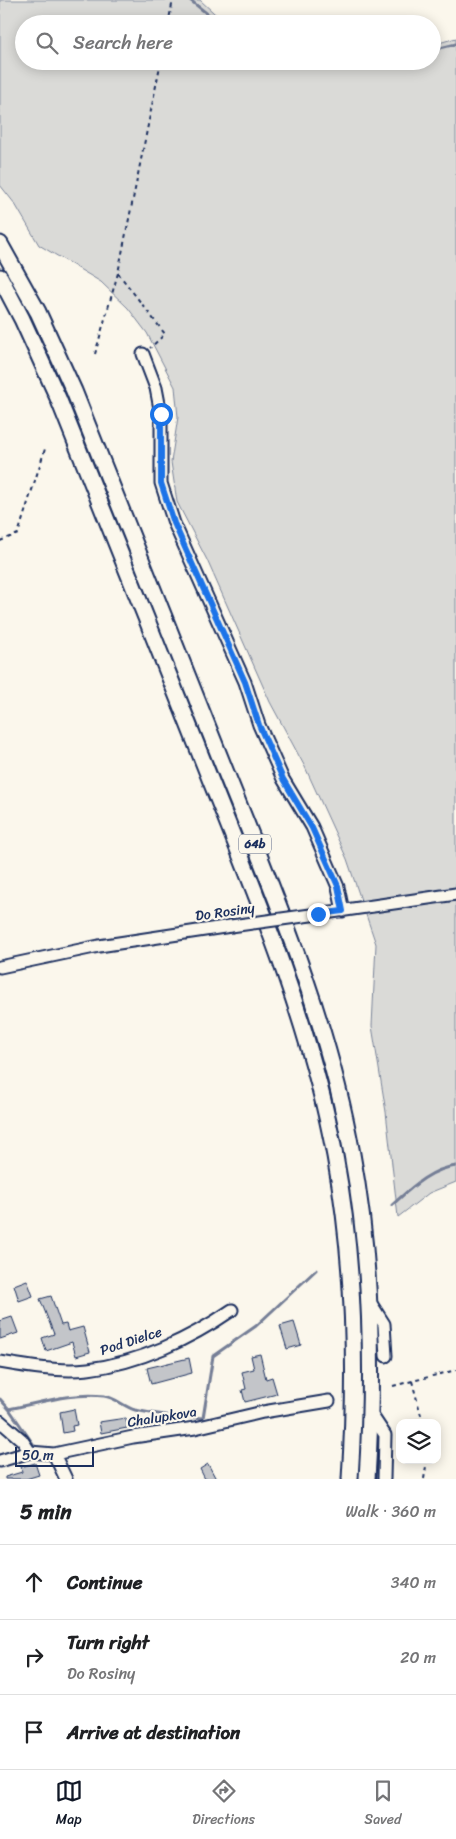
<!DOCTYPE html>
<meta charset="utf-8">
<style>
body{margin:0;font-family:Sriracha,sans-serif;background:#f2f2f2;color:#202124}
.controls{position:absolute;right:15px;bottom:15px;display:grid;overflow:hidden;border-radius:10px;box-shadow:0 2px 12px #0003}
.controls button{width:45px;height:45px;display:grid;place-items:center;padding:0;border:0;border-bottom:1px solid #e0e0e0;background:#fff;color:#202124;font:25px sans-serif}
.scale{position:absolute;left:15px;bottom:12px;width:79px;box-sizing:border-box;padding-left:5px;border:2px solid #1b2f5e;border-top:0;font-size:14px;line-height:18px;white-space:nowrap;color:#1b2f5e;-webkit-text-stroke:4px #fbf7ec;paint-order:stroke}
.stop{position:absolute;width:15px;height:15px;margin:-11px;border:4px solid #1a73e8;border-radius:50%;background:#fff}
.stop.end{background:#1a73e8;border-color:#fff;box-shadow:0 1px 5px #0008}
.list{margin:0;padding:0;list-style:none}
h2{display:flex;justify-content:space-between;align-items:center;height:65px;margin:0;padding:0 20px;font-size:21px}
h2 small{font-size:16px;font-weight:400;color:#757577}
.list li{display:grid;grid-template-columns:32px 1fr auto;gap:15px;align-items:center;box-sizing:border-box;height:75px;padding:0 20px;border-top:1px solid #e0e0e0}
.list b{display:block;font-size:19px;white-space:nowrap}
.list p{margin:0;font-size:16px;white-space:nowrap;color:#757577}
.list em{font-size:16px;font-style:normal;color:#757577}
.icon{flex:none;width:28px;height:28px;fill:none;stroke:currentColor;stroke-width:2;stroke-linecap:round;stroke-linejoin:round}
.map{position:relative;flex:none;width:456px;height:1479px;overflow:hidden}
.search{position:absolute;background:#fff;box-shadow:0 2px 12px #0003;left:15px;right:15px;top:15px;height:55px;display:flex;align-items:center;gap:12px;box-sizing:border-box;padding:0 18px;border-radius:28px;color:#757577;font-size:19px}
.sheet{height:290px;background:#fff}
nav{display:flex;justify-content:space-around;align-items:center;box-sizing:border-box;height:70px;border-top:1px solid #e0e0e0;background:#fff;font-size:14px;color:#757577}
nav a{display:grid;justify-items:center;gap:2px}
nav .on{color:#111827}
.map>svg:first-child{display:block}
.green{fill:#dadad7;stroke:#7a849a}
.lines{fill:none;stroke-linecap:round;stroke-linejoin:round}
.stream{stroke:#747e96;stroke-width:3}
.building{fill:#c3c5c9;stroke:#1b2f5e}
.minor-casing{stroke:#1b2f5e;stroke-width:15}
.highway-casing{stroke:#1b2f5e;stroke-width:19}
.path{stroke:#1b2f5e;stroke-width:2;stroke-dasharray:4 4;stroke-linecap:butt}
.minor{stroke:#fbf7ec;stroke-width:11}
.highway{stroke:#fbf7ec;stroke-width:15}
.minor-bridge-casing{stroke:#1b2f5e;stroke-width:15;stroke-linecap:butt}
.minor-bridge{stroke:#fbf7ec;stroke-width:11}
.route{stroke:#1a73e8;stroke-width:6}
.labels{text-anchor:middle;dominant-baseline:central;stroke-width:4.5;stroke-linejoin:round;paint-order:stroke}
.shield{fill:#fbf7ec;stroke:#5e6b89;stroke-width:1}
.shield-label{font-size:12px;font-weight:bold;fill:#1b2f5e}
.street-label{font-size:14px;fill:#1b2f5e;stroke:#fbf7ec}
</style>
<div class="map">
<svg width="456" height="1479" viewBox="0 0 456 1479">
<rect width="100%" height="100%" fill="#fbf7ec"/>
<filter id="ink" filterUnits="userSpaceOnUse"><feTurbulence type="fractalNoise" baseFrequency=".02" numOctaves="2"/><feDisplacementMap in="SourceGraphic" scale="10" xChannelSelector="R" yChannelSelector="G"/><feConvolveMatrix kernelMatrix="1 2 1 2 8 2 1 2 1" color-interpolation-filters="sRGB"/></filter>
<g filter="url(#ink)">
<path class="green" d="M0 0H200L226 24H24V61H432V45L456 38V1182L429 1193 398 1217 386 1112 372 1026 376 944 347 859 305 767 270 702 207 560 177 502 171 462 178 417 175 387 147 333 128 308 101 282 39 245 15 204 0 185Z"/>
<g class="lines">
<path class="stream" d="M190 0 220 24
M432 50 456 44
M392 1205C411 1188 430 1169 456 1166
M0 1399 9 1409C40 1403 72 1392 104 1396 115 1397 124 1407 135 1410 157 1415 180 1417 203 1418L213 1356 256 1326 316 1270
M9 1409 36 1448"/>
</g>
<path class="building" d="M27 1280 33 1296 19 1301 14 1285Z
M51 1296 61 1325 66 1324 68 1331 83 1327 90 1352 76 1356 72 1342 46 1351 42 1338 54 1334 40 1299Z
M12 1317 18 1333 0 1339V1321Z
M294 1322 301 1345 287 1349 280 1326Z
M260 1354 266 1379 272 1377 277 1394 245 1402 242 1390 246 1389 242 1372 254 1369 251 1356Z
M189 1358 192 1373 151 1384 147 1368Z
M74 1409 77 1425 72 1426 73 1431 63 1433 60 1412Z
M126 1418 127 1428 101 1433 99 1422Z
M35 1463 39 1475 26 1479H5V1477L22 1472 21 1467Z
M208 1464 216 1479H205L200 1469Z"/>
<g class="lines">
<defs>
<path id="minor" d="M143 354 156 388 161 414V483L174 523 245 682 259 725 283 779 312 827 338 887 343 911
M318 914 456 894
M0 967 99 946 231 926
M370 1302 384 1324 386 1356
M0 1362C29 1367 59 1372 88 1369 139 1363 190 1339 232 1310
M371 1414 385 1435 384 1479
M0 1421 22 1440 30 1452
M54 1454 66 1479
M0 1461 30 1452 54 1454 133 1437 195 1428 263 1412 329 1401"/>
<path id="highway" d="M0 244 38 312 74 391C126 521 177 650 229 780 278 902 329 1024 352 1154 372 1262 374 1370 367 1479
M0 277 22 319 58 398C110 527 161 655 212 784 261 906 311 1027 335 1156 355 1263 357 1370 350 1479"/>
</defs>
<use href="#minor" class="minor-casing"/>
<use href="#highway" class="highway-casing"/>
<path class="path" d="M168 24 173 0
M118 273 165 334 150 348
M95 354 118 273 161 61
M0 541 18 534 45 449
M412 1381 423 1423
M393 1386 456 1370
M424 1479 427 1460"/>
<use href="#minor" class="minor"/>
<use href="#highway" class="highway"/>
<defs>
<path id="minor-bridge" d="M231 926 318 914"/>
</defs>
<use href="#minor-bridge" class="minor-bridge-casing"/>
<use href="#minor-bridge" class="minor-bridge"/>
</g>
</g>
<g class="lines" filter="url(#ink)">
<path class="route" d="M161 414V483L174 523 245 682 259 725 283 779 312 828 338 886 343 911 318 914"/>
</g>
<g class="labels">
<rect class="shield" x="239" y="834.5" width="32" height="19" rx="4"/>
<g class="shield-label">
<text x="255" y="844">64b</text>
</g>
<g class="street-label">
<text transform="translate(225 912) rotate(-8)">Do Rosiny</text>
<text transform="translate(131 1341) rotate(-18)">Pod Dielce</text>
<text transform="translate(162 1417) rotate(-9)">Chalupkova</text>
</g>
</g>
</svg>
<div class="controls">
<button><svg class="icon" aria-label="layers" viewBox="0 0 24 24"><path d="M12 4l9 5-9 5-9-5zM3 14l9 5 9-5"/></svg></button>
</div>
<div class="scale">50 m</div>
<div class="stop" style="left:161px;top:414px"></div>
<div class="stop end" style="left:318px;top:914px"></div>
<div class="search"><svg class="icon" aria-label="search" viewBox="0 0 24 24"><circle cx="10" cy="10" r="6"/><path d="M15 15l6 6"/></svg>Search here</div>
</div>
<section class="sheet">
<h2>5 min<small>Walk · 360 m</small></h2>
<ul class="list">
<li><svg class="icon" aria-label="ahead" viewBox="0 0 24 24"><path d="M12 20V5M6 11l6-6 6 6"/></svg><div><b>Continue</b></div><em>340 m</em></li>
<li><svg class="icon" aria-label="right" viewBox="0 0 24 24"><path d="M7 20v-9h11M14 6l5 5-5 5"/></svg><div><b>Turn right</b><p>Do Rosiny</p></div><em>20 m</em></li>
<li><svg class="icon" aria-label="arrive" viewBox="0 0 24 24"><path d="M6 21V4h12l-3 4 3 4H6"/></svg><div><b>Arrive at destination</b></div></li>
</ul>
</section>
<nav>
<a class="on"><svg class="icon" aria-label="map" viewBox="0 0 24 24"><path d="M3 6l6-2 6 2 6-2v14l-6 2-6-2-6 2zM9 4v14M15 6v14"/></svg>Map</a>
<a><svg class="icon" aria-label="directions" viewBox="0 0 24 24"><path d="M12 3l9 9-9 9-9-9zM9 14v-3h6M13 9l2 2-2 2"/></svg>Directions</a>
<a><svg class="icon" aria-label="saved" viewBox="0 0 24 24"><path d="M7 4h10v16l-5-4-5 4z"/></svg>Saved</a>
</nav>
